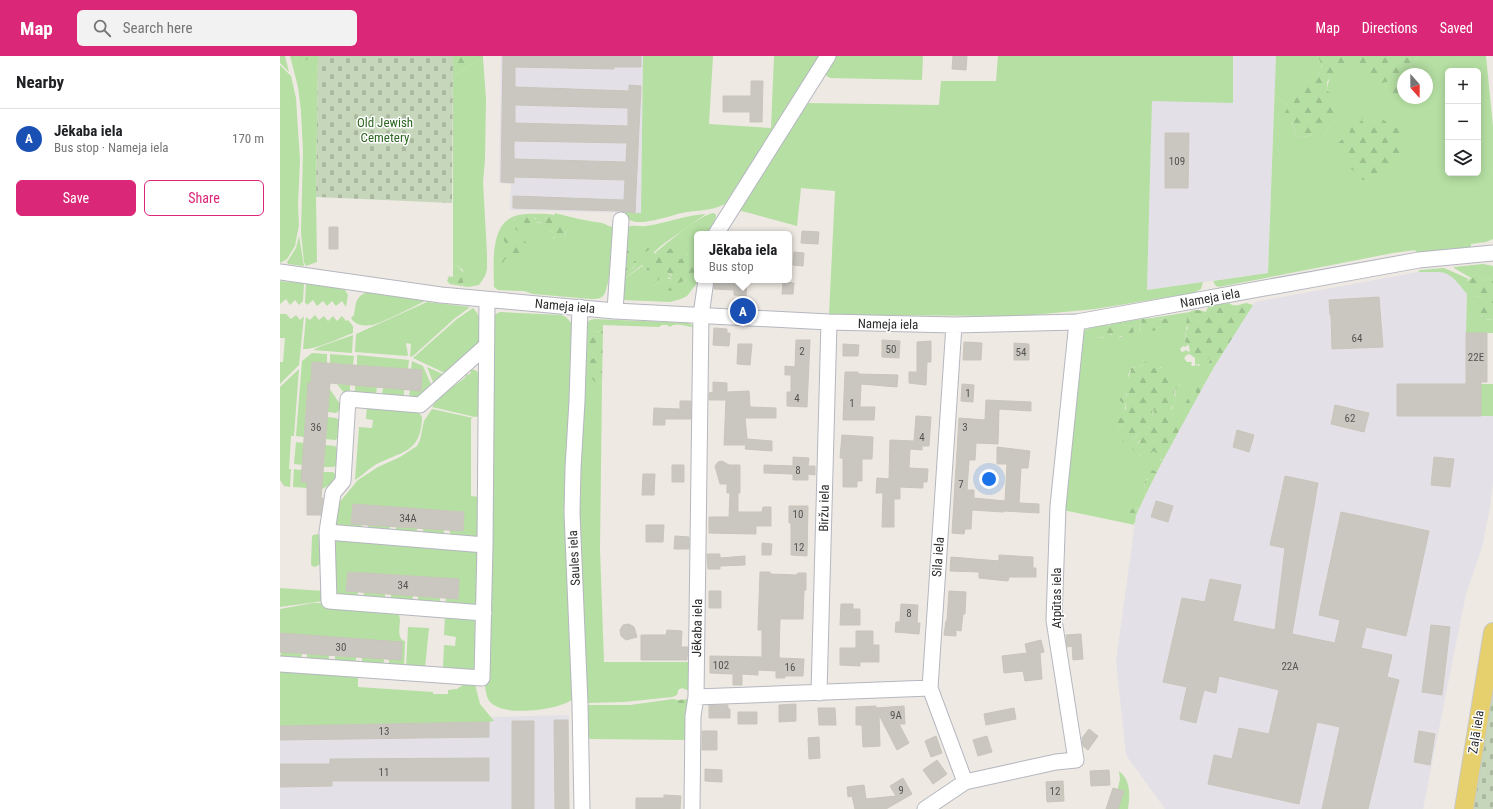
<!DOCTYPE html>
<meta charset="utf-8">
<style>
body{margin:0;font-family:"Roboto Condensed",sans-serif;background:#f2f2f2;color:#202124}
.controls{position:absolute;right:12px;top:12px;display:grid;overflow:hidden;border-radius:6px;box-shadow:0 2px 10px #0003}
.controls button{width:36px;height:36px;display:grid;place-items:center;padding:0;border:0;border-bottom:1px solid #e0e0e0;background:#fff;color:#202124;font:20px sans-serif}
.compass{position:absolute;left:1117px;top:12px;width:36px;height:36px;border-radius:50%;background:#fff;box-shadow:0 2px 10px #0003;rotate:159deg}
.you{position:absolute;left:709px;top:423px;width:14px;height:14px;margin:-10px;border:3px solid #fff;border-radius:50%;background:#1a73e8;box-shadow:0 0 0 6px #1a73e833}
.badge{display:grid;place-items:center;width:26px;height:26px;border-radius:50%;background:#db2777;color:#fff;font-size:13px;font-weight:700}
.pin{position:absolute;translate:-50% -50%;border:2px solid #fff;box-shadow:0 1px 4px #0006}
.popup{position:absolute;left:414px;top:175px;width:98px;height:52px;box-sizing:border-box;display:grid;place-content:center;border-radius:6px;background:#fff;filter:drop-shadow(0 1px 3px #0005);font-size:13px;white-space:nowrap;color:#757577}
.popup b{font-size:15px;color:#202124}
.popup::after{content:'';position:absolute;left:50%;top:100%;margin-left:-8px;border:8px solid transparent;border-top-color:#fff}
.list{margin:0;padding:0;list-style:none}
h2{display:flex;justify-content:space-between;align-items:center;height:52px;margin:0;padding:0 16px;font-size:17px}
h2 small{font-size:13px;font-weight:400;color:#757577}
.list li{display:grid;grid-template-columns:26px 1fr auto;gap:12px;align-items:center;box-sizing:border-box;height:60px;padding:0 16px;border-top:1px solid #e0e0e0}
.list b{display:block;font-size:15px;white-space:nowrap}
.list p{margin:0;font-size:13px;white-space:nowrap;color:#757577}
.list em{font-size:13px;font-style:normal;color:#757577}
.actions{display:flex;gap:8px;padding:12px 16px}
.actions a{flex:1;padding:9px 0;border:1px solid #db2777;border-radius:6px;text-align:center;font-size:14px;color:#db2777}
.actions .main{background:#db2777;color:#fff}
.icon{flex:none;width:22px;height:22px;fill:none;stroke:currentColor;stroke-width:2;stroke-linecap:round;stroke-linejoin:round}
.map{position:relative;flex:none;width:1213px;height:753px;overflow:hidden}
header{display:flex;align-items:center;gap:24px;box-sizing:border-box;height:56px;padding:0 20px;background:#db2777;color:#fff}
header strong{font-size:19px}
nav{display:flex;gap:22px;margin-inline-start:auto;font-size:14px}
.search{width:280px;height:36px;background:#f2f2f2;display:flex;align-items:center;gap:10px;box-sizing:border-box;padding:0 14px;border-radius:6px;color:#757577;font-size:15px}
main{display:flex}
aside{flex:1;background:#fff}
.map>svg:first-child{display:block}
.industrial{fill:#e3e1e7}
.green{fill:#b5dfa3;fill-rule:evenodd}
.forest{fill:url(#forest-firs)}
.cemetery{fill:url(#cemetery-stones)}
.building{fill:#cac7c0;stroke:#c9c5bb;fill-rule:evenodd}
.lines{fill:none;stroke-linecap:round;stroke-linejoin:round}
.minor-casing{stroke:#b5b7c0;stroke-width:17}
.major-casing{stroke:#c9c9c9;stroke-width:20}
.minor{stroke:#fff;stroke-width:15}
.major{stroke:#e6d06e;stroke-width:18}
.labels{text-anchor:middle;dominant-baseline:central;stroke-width:3;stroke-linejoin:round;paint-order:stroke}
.number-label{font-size:11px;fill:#555452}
.park-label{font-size:13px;fill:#2d6622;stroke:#fff}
.street-label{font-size:13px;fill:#2e2e2e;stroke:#fff}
</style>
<header>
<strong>Map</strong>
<div class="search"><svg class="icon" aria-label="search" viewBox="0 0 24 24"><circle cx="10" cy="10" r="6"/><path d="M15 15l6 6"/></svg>Search here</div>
<nav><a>Map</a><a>Directions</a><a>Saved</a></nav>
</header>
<main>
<aside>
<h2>Nearby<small></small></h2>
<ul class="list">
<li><span class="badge" style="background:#1a4fb4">A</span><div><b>Jēkaba iela</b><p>Bus stop · Nameja iela</p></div><em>170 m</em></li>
</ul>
<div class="actions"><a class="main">Save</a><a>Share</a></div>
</aside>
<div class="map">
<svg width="1213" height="753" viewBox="0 0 1213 753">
<defs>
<pattern id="forest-firs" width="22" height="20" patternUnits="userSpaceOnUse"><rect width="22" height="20" fill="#b5dfa3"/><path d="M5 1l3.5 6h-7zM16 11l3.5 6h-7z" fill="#9cc08d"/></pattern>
<pattern id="cemetery-stones" width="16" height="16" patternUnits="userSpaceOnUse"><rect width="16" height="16" fill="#c6d6ba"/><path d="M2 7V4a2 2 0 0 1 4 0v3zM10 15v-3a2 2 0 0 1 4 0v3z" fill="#aab8a0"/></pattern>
</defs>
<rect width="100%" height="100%" fill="#eee9e2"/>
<path class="industrial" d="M221 0H363L361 157H349L345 154V157L230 154 231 128 219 127Z
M953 0H996L988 217 867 234 872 44 953 47Z
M1138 216H1166L1173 221 1187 238 1186 328H1117V360H1213V425L1210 452 1202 491 1186 538 1143 753H885L846 699 836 605 856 459 889 392 932 314 975 246Z
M289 659V753H0V666Z"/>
<path class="green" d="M0 0H5L9 16 0 7Z
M10 0H17L16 9 28 3 30 0H38L36 141 37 206 26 210 24 206 21 177 23 95 21 55 18 31Z
M363 0H433L429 68 491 72 494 0H541L529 15 524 25 445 148C432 155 416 154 402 157 390 159 344 178 345 154H349L350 157H361Z
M556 0H643L642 24 550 22 544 18Z
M718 0H953V47L872 45 867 234 923 226 921 233 912 238 901 239 815 253 742 260 549 259 555 135 521 132 517 170 458 154 525 47 659 49 661 25H716Z
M996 0H1038L1041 5V14L1038 20 1013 39 999 43 1005 46 1017 82 1033 79H1044L1049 71 1057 65C1055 41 1037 36 1057 11L1068 12 1077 10 1111 24 1123 42 1130 46 1139 42H1147V18H1130L1132 9 1138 0H1206L1213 71V183L1206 186 1191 188V192L1137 198 1135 194 1113 197 939 231 936 230 933 225 988 217ZM1168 15H1198V117H1168Z
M203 2 206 43 205 103 203 126 207 198V213L205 220 199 229 188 231 182 230 183 228V214L176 209 173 210V20Z
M0 9 11 20 16 42 20 105 18 148 19 169 15 190 7 203 0 207Z
M434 157 436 159V161L428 178H417V227L407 240 401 243 390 246 343 244 340 226 362 210 365 214 372 215 374 219 369 224 371 228 375 230 380 216H386L392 220V223L389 221 382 227C412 227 411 226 408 198L402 203 388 194 377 198 375 197C386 188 421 158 434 157Z
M269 158 264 163 248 161H239L234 163 233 166 263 167 267 173 275 178V180L273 182 276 185 285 184 286 175 282 170 280 160 279 158C293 162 307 165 322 167 326 168 329 171 334 171 334 183 330 233 323 240 320 243 315 243 311 243L253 238 244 235 218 234 214 231C214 211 209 168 235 160 245 157 258 158 269 158Z
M426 158 382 189 361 208 362 209 345 222 341 215 353 212 356 207 352 200H355L363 191H360L358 190 350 194 346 193 348 171C353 168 360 171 366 170 387 167 405 159 426 158Z
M19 180 24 210H23L8 208 7 206 16 192Z
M1203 208 1213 210V222L1204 223 1201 226 1191 222 1174 212V211Z
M1164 212 1189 223 1187 224 1195 241 1200 240 1202 242 1201 260 1207 264 1213 263V277H1186L1187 238C1167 213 1169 216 1138 216L1140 214Z
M0 225 24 227 23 245 19 249 15 244 10 249 6 243 0 248Z
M26 227 64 232 68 239 66 251 62 245 56 250 52 245 47 250 43 245 37 250 33 244 27 249 25 246Z
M88 236 144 244V245C139 249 98 268 93 269 84 270 76 270 71 262L74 259C76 248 75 240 88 236Z
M147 246 190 251 174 263 133 300 130 301 131 288 127 287 126 288 128 299 127 300 75 296 76 278Z
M193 252C203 262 200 274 200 288L167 318 133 302 177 263Z
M220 256 281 259 286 261 293 269V643C279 654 229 660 214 649 207 645 206 638 205 630L209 502 214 259Z
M910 256 907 259C908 271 905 275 905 286L908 287 909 288 907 289 906 291 903 290 900 293 901 295 902 296 907 294 908 296 910 295 911 299 908 298 904 302 907 306H912L911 309 913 310H915V308L919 310 929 302 931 303 928 311H934L924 329 921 328 916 333V339L907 342 906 353 902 357H894L891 359C890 353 893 351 895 346 897 341 894 337 895 332L899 330 900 328 881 311 876 314 869 308H864L858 312 852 311 848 320 846 342 842 343V345H846L844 362H841L839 368 843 369 837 374 845 385 854 383C859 376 870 370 872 360 873 358 872 353 873 350 878 362 876 364 867 372V377L857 388 855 395 860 400 863 397 875 395 879 398 880 404H883L877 416 875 415 865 425 864 433 866 434 864 437 866 438 859 453 857 452 850 462 855 469 783 454 804 274 814 271 812 273 817 281 823 282 830 278 836 282 850 279 856 274 854 271 855 268 851 271 843 269 841 266 862 263 861 268 859 270 860 275H864L867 273H875L878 271H885V272L892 269V263L875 264 872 262Z
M0 258H6L11 263 16 259 20 264 24 260 19 309 0 328V306H3L5 282H0Z
M35 259 39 264 44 260 48 265 53 260 57 265 62 260 66 265 68 264 73 270V277C60 282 35 294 23 293L26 261 30 264Z
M315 263 409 267 415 271C408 272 397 265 390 271L387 269H382L379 271 323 269V275L315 276C316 282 309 288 306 293L308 296 315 298 316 303H313L307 310V315L309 316 318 328 322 327 320 493 324 606H411L409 635 402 632 398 634C398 638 397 640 392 641L344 646 307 647 296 489 305 269 310 264Z
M73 279 72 297 33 294 39 291Z
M32 297 47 298V307L32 306 31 327H28L24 381 16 380 22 305Z
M50 298 74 300 73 309 50 307Z
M77 299 129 304 128 313 77 309Z
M132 305 143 310 153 333 142 342 129 341 130 334H141L142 315 131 313Z
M147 311 167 320 155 331Z
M19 313 14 380H11L9 413H11L10 431 4 430 0 424V331Z
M190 313 195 314 200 318 199 360 195 361 152 351 165 331 171 327 174 330 186 321 183 317H185L188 319 191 317Z
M57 328 70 329V336L65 338Z
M1201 328H1213V360H1201Z
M75 329 97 331 96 338 75 336Z
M49 332 60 348 59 355 56 357 48 356Z
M103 332 124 333V341L102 339Z
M87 349 137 354 142 361C141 398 121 395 95 409 88 413 82 420 75 424L79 371 92 372 93 364 86 363Z
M152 353 193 362 191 363V440L200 441V481L170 483V474L183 475 184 456 73 448 71 467 82 468V476L55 473 58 448 78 424 98 411 120 401 137 390 140 384 144 365Z
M47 361 56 362 59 364 58 382 55 384 46 383Z
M16 386 24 387 23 409 14 408Z
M45 389 55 390 57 392 56 410 53 411H44Z
M14 413 22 414V426L42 427 43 416H53L55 418V426L42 433 13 431Z
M88 469 110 470 109 478 88 477Z
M116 471 137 472V480L116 479Z
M143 472 164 474V482L143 481Z
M38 478 40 481V508L35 511 32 510 31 508 32 481 33 479Z
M55 481 198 493V550H165L166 542 178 543 179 523 68 516 66 535 78 536 77 544 56 542 52 508Z
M0 532 44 535V545L0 551Z
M84 536 105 538V546L83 544Z
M111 538 133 540 132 548 111 546Z
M138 540 160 542 159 550 138 548Z
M33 547H43L119 559C122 567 116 577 122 584L125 585 124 613 109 612V603L0 577V553Z
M165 560 198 562 196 611 192 615 164 614 163 612 164 589 175 590 176 581 164 579Z
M128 571 149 572 145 612 126 613Z
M1 596 22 597 21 606 0 605Z
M27 598 49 599 48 608 27 606Z
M55 600 76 601V610L55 608Z
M82 601 104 603 103 611 82 610Z
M0 615 78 620V631L153 636V638H168V634L177 633 186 627 195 628 200 648 214 665 209 666 0 670Z
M393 643 398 644 402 653 407 656V684L310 683 305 677 304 649H350Z
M839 715C851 724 850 740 848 753H833L840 723Z"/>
<path class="forest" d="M17 0H30L28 3 15 10Z
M173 0H203V2L173 20Z
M1038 0H1138L1132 9 1130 18H1123V41H1115L1110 34 1111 25 1101 27 1098 19 1093 22 1081 21 1077 11 1068 12H1057L1047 26 1048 36 1058 40V65L1049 71 1044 79H1033L1017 82 1012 66 1002 62 1007 53 1005 46 999 43 1008 38 1013 39 1020 33 1023 20H1038C1043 10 1042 9 1038 0Z
M1080 57V60L1084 61 1081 64 1085 68 1098 62 1104 64 1110 70 1118 72C1121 78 1118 83 1120 89 1122 95 1122 96 1121 102L1110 109 1105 117 1098 122 1093 119 1088 123 1082 124 1080 118 1076 117C1073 113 1068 112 1065 108L1069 101 1064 100 1060 94 1063 89 1058 87 1070 77 1069 72 1073 65V58Z
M276 157 284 161 282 170 286 173C286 177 284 183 287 187L279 192 276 190V186L274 187 272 185 275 180C273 174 267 175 263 171V167L257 166C253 175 244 179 235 173 233 172 232 170 231 168L236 161H239L240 159 248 161 250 159 256 163 257 161 264 163 269 158 274 159Z
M235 177 236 179 239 177 242 184 246 186 243 198 238 203 234 201 232 206 228 205 227 203H225L223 207 221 206 220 201 217 200 218 191 221 190 224 192 227 188 224 185V182Z
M353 188 360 191 369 188 371 192 366 196 362 195 358 200H353L356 206C354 212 349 215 344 214L346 193 350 194V191Z
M391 192 395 193 397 199H400V203L405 199H411L413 201V207L415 211C415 219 406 226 398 227L397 232 390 235 383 232 382 227 386 222 392 223V219L386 216H380L381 221 376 226V230L370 228V226L367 225V223L369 220 373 219 372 215 365 214 361 208 363 202 369 201 370 198 374 197 377 198 381 194H388Z
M176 209C186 218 185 219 182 230L170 228 167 225 169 220 173 221V210Z
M1192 222H1197L1201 226 1204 223 1213 222V263L1203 264 1200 255 1198 251 1201 248 1200 244 1202 242 1200 240 1195 241 1190 240C1184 233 1183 226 1192 222Z
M949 247C955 252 960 248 966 247L973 249 934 311H928V308L931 303 929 302 923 309 915 308V302L911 299 908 287 905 286 906 275 908 272 906 267 907 264V259C912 252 919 254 926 256 928 246 941 248 949 247Z
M872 262C876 265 883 264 888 262L894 263C893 267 891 271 890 275L887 276 884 273V271H878L874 275 867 273 866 275 861 276 859 270 861 268 862 263Z
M830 266H841L843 269 851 271 854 268 856 270 854 271 857 272 851 279 844 282 841 280 834 284 832 281V278L829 279 828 282 817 281 814 279 812 273 814 271 825 267 829 270Z
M323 275 322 327 318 328 313 324 309 316 307 315 306 308 307 304 311 303H313L314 302 316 303 315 298 308 297 306 291 309 287 308 284 309 281 315 280V276Z
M866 305 876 313 884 311 889 313 893 322 900 321 901 324 898 333 895 332 894 336 896 342 895 347 891 352V359L894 357H901V355L905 354 906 352C904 347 908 343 909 338L913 337 916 338V329L921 328 924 329 883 404 879 403V398H876L875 395 872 396 870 399 863 397 860 400 853 394 852 391 860 386 862 379H866L867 377V372C874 365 877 361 873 351 872 355 873 360 871 364 868 373 859 375 854 383L844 386 842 384 843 382 840 381 837 374 843 369 839 368 835 370 832 364 836 362 838 359H841V362H844L843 357 846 353V345L843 347 839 344 841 341 842 343 846 342 847 338 842 335V333L846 332V326L851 315 850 312C858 310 860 314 866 305Z
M872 414 877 416 866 438 863 436 865 434 864 433 865 425 868 423 867 419 869 415Z
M854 452 859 453 856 459 855 467 851 466 848 461 851 454Z
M409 643 407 656 402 653H399L397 647 398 644Z"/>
<path class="cemetery" d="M38 0H173L172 147 36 141Z
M1213 630V753H1193Z"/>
<path class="building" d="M223 0H361V11H334V13L235 11V31L349 35V29L361 30 355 157 341 155 233 152V140L344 144 345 124 234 121V127L221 126ZM235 49 348 52V70L235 67ZM234 85 347 87 346 106 234 103Z
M673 0H687L686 14 672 13Z
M471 25H483L482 66H470V56H443V40H471Z
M885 77H909L908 132H885Z
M49 171H58V193H49Z
M522 175 539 176 538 188 521 187Z
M514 196 524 197 523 210 513 209Z
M435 224 467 225 466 240 454 239V234L434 233Z
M503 226 514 227 513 238H502Z
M1099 241 1103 291 1052 293 1051 259H1050L1049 244Z
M434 272 447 273V277H450L449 290 433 289Z
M1186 277H1207V326H1201V360H1117V328H1186Z
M516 284H530L527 351 507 350V336H511V319H505V310L515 311Z
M602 284 620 285 619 302 602 301Z
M651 285V306H647L646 329 629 327V316H637V286Z
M684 286 702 287 701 304H683Z
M734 287 749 288V304H734Z
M458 288H472L470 309 457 308Z
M563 288 579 289 578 300H563Z
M32 306 142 314 141 335 50 327 41 442H43L41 459H27V426H21L28 327H31Z
M565 316H578V318L618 319 617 331 581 328 580 351H595L594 364H563Z
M433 326 447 327V336L469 335 470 351 496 352V362H465L467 383 492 385V395L465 393 466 389H444L446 344H429V337L433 336Z
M682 328 694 329 693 346 681 345Z
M706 344 751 346V355L719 353 718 388 696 387 695 404H689L687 434H694V442L725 445 727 408H717V391L750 395 748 412H741L739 447 759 448V457L724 455V456L692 454 691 473H685L684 478 672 477 679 362 705 364Z
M400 345H411V363H385V369H373L374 352 400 353Z
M1055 349 1089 357 1084 376 1051 368Z
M636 360 651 361 649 390H642V394L630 393 629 412 648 413 647 426H643V432L620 431V443H614V471H602L603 437H596L597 422 609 423 610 384 634 385Z
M957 374 974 379 969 396 953 391Z
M562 379 593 381 592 403H582V425H577V431H563V402H560Z
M513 401 529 402 528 410H535V419L528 418V424H513V418L484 417V409L513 410Z
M1154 401 1174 403 1170 431 1151 429Z
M442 405 449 409H460V437H458V456H482L483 451H491V470H476V478L429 477V461H449L450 437H447V428H440L435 410 438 406Z
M392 409H404V426H392Z
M363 418H375L374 439H362Z
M1005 420 1038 427 1012 578 1055 587 1060 564 1039 559 1061 456 1149 475 1126 580 1086 571 1081 592 1112 599 1107 621 1119 624 1088 753H1042L1060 671 1037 666 1019 748 928 728 934 699 952 703 959 672 989 678 999 634 939 620 936 637 924 634 916 667 900 663 907 631 883 626 902 542 925 546 930 523 961 529 953 565 995 574 1005 492 990 489Z
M876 445 893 450 888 466 871 461Z
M73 448 184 456 183 475 71 468Z
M509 450H528L527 500 511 499V467H509Z
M366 469H384L383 486H366Z
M395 480 409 481V493H394Z
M482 487 492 488 491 499H482Z
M427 498H440V502L465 500V509L440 510V513H428Z
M719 499 753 501V512H756V521H729L728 525 718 524 699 522V516L670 515 671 501 719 505Z
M68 516 179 523 178 543 66 535Z
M480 516H490V518L516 519 518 517H526V534H524L523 563H500L499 602 524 603 523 620H505V622H496V615L478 614V619L462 618V629H453V618L430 617V600L482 601V574H478Z
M429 535H441V552H429Z
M669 535 686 536 685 558H683L681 575 676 574V580L664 579 666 565H667Z
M561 548H573V553H580V569H560Z
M621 548 638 549 637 567H640L639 578 615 576 616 566H620Z
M349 568 354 571 357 581 346 584 341 580 340 574 343 569Z
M1151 569 1170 571 1162 639 1142 636Z
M387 574 402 575 401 591H408L407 604H361V579H386Z
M576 575H593V589H599V606H580V610L560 609V592H576Z
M0 577 122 586 121 604 0 596Z
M801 578 803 603 793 604 792 590 787 591 786 579Z
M761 584 764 596 760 597 762 623 745 625 743 615 724 617 722 600 747 597 745 588Z
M516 648V665L499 666V649Z
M429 649H448V653H450V662H429Z
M596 650V652L624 650 625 668H619L629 687 617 694 599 659 600 690 583 691 582 669H576V651Z
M538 652H555L556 669H539Z
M734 652 736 663 706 669 704 658Z
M458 656H477V668H458Z
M274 664H288L289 753H275Z
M232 665H254V753H232Z
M209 666V681L0 684V670Z
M809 673 818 680 808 694 803 690 802 682Z
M422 675H437V694H422Z
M1139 675 1155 678 1150 709 1134 706Z
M656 680 662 697 651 701 645 685Z
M707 680 712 696 698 700 693 684Z
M539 681 540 702 529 703 528 682Z
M209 702V725H52V730L0 731V708H50V703Z
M657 704 667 718 653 728 643 714Z
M425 713 442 714V726L425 725Z
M829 714 830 729 811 730 810 715Z
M623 722 632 738 606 753H575L572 740 568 741 567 731 584 729 586 743 616 740 610 730Z
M783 725 784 745 767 746 766 726Z
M833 732 844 735 838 753H826Z
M384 739 401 740 400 753H356V742H384Z"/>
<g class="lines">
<defs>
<path id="minor" d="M436 178 548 0
M0 216 161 239 335 255 549 266 674 269 797 266 1139 204 1213 197
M300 251 297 345 293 412 292 457 300 648 302 753
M335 255 341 164
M674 269 650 632 685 726
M47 476 205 489
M204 557 49 545 47 476 53 437 63 425 68 343 140 349 206 290
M0 608 202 622 205 489 207 244
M539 637 549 266
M416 641 650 632
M412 753 413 660 416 641 421 259 426 224
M645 753 685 726 776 706 796 704 774 564 778 450 797 266"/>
<path id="major" d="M1184 753 1213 576"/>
</defs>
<use href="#minor" class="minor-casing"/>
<use href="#major" class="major-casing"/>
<use href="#minor" class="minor"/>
<use href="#major" class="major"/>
</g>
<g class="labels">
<g class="number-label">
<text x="897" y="105">109</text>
<text x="1077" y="282">64</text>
<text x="611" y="293">50</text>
<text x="522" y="295">2</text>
<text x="741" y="296">54</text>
<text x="1196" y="301">22E</text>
<text x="688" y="337">1</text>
<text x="517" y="342">4</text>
<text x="572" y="347">1</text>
<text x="1070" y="362">62</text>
<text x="36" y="371">36</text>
<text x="685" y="371">3</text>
<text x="642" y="381">4</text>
<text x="518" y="414">8</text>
<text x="681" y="428">7</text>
<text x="518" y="458">10</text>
<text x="128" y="462">34A</text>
<text x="519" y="491">12</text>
<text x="123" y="529">34</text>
<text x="629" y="557">8</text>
<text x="61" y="591">30</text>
<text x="441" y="609">102</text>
<text x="1010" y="610">22A</text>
<text x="510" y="611">16</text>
<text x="616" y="659">9A</text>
<text x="104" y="675">13</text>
<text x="104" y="716">11</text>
<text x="621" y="734">9</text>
<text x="775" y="735">12</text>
</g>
<g class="park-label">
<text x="105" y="66">Old Jewish<tspan x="105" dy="15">Cemetery</tspan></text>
</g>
<g class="street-label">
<text transform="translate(930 242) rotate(-10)">Nameja iela</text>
<text transform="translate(285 250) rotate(5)">Nameja iela</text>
<text transform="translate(608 268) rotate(1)">Nameja iela</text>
<text transform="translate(544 452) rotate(-89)">Biržu iela</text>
<text transform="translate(658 501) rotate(-86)">Sila iela</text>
<text transform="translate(294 502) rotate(-93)">Saules iela</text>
<text transform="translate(776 542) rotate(-90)">Atpūtas iela</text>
<text transform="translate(417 572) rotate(-89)">Jēkaba iela</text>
<text transform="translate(1196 676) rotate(-81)">Zaļā iela</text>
</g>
</g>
</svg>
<div class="controls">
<button>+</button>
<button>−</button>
<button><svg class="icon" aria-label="layers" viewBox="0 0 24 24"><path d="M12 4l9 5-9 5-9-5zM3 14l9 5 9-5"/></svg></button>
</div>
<svg class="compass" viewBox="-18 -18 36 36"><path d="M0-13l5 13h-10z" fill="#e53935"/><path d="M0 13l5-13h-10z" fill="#757577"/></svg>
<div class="you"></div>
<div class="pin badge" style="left:463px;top:255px;background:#1a4fb4">A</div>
<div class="popup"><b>Jēkaba iela</b>Bus stop</div>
</div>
</main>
